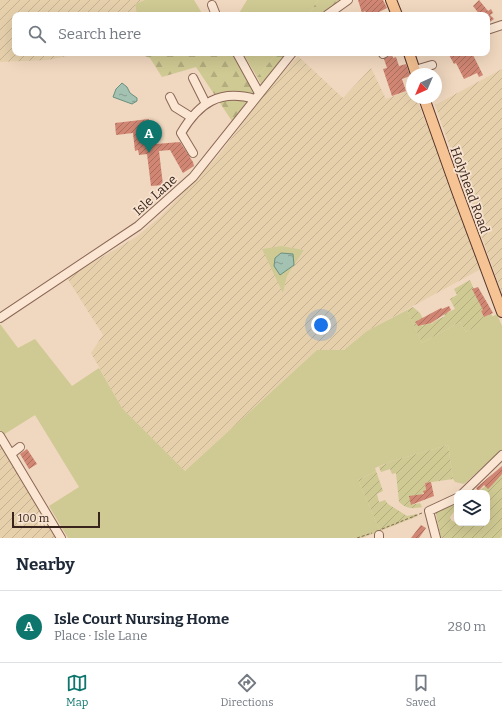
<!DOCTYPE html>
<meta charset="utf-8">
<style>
body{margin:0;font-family:Bitter,serif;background:#f2f2f3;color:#1f2937}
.controls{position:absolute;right:12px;bottom:12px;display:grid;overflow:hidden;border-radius:8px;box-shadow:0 4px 16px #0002}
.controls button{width:36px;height:36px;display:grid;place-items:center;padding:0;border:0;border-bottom:1px solid #e0e1e3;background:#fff;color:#1f2937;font:20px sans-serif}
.compass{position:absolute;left:406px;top:68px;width:36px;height:36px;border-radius:50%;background:#fff;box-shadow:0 4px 16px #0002;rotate:224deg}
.scale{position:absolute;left:12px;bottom:10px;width:88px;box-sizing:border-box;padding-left:4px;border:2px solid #38241c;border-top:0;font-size:11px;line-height:14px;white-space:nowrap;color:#38241c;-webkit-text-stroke:3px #f7e3cf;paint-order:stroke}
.you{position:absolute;left:321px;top:325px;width:14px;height:14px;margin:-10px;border:3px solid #fff;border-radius:50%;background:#1a73e8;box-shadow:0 0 0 6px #1a73e833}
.badge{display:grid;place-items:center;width:26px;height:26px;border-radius:50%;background:#0f766e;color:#fff;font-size:13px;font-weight:700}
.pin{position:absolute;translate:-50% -33px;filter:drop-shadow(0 1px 2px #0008)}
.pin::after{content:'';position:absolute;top:21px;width:14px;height:12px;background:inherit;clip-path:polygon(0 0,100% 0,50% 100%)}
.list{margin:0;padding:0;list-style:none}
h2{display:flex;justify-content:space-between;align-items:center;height:52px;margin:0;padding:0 16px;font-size:17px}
h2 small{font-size:13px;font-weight:400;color:#747a83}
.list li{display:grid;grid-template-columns:26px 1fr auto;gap:12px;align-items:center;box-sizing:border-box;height:72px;padding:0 16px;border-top:1px solid #e0e1e3}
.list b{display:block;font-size:15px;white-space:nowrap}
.list p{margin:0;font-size:13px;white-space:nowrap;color:#747a83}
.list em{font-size:13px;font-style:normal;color:#747a83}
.icon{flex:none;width:22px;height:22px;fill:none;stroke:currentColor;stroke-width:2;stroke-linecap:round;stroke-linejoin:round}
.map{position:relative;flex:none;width:502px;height:538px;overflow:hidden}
.search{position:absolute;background:#fff;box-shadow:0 4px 16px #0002;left:12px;right:12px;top:12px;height:44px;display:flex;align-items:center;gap:10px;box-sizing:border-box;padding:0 14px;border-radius:8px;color:#747a83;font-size:15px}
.sheet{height:124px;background:#fff}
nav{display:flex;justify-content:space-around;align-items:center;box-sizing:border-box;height:56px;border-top:1px solid #e0e1e3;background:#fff;font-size:11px;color:#747a83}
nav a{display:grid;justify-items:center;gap:2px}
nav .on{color:#0f766e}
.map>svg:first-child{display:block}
.farmland{fill:url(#farmland-furrows);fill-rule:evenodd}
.grass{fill:#cfc993}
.forest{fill:url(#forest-firs)}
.garden{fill:url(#garden-furrows)}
.water{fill:url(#water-ripples);stroke:#69907e}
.building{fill:url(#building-hatch)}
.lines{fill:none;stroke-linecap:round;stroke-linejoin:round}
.minor-casing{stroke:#8a6756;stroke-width:10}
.major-casing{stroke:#57362b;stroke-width:12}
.path{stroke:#8a6756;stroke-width:1;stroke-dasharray:3 2;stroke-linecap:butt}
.minor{stroke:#fae6d3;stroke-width:8}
.major{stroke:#f6c394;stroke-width:10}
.labels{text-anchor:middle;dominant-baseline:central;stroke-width:3.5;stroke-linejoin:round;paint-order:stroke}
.street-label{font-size:13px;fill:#38241c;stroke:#f7e3cf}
</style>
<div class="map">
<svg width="502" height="538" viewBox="0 0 502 538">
<defs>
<pattern id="farmland-furrows" width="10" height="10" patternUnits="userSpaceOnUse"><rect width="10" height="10" fill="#e6d0ac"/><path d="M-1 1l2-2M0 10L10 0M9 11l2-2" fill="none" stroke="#c6b293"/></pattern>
<pattern id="forest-firs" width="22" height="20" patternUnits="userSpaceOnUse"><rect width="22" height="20" fill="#cfc993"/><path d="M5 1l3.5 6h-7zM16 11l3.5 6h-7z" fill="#b2ac7e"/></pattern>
<pattern id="garden-furrows" width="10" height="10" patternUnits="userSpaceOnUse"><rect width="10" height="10" fill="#cfc993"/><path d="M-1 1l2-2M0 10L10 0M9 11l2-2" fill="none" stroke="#b2ac7e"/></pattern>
<pattern id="water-ripples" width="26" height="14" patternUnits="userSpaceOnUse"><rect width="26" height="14" fill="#a3c2b2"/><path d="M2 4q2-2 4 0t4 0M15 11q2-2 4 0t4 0" fill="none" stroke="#869d90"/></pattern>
<pattern id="building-hatch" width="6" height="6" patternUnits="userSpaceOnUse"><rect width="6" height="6" fill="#d08673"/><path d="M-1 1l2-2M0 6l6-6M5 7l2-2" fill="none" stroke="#aa6d5e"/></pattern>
</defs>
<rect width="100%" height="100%" fill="#f0d7bf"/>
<path class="farmland" d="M0 0H145L135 4 137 15H15V53H82L48 60 0 62Z
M298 56 343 98 371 68 386 99 412 89V98H416L431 135 481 269 367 331 344 350H317L185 471 122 408 91 353 103 335 67 278 136 237 160 217 218 156 270 87ZM282 246 304 250 287 276 283 293Z
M502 69V294L435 105Z
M0 441 59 538H0Z"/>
<path class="grass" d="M145 0H194L203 15H137L135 4Z
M247 0H318L308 15H238Z
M243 53H277L257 77Z
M282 246 304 250 287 276 283 293 262 249Z
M407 310 422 343 460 322 466 332 497 314 502 326V450L464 484 455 482 453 479 448 445 392 461 375 468 376 471 358 480 380 531 362 538H68L49 506 79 487 35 415 3 435 0 430V324L18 348 35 339 72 386 99 368 122 408 185 471 317 350H344L367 331Z"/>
<path class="forest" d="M318 0H339L321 15H308Z
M137 53H234L255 90 232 121 196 67 162 77 150 58Z
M277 53H287L261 84 257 77Z"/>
<path class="garden" d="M470 280 480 304 487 308 481 311 484 317 491 314 493 317 466 332 460 322 422 343 407 310 413 307 420 313 423 319 415 322 418 326 421 325 422 326 429 322 432 324 433 322 445 316 444 314 455 309 450 299 457 295 454 289Z
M448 445 453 479 425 483 426 490 411 505 420 503 422 507C412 509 407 509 399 502L396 473 392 474 390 469 381 472 379 467 392 461Z
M376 471 383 491 377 494 379 502 385 500 388 504 407 516 417 514 418 516 380 531 358 480Z
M502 474V536L500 538H441L435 510 454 504 456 509 450 517 451 520 458 524 487 523V493H467L472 488 476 493Z"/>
<path class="water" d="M122 83 127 87 130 93 137 98V101L132 104 113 97 116 89Z
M281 253 293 254 294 265 280 275 274 266 275 258Z"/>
<path class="building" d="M358 0H383L387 8 373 15 367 14 365 11 362 13Z
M479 0 488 11 491 9 493 13 490 15 494 19 487 24V15H480L473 6Z
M448 53H472L483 75 479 77 477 73 464 79 456 63 454 64Z
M392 55 393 58 396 57 399 66 406 64 410 76 402 79 406 91 392 96 383 69 387 68 384 59Z
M149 119 150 131H154L156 144 180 142 193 162 194 166 183 173 170 150 159 151 163 185 151 186 147 154 139 155 138 150 135 151 133 133 116 135 115 123Z
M478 287 493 313 484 317 481 311 483 310 472 289Z
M449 306 451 310 431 323 418 326 415 322 441 308 442 309Z
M27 449 37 464 29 469 20 454Z
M502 466V474L493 484 488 489 484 485 478 491 476 488Z
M431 482 434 496 411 505 409 496 424 494 423 491 426 490 425 483Z
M421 525 426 528 419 538H411Z"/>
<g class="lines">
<defs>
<path id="minor" d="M212 5 216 15
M327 15 348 0
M487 30 502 25
M237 53 259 93
M383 54 385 53
M415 70 432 65
M193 78 206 104
M170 97 175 107 191 117
M193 153 181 133C199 103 219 89 255 99
M0 318 138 226 193 177 292 53
M0 436 61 538
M11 454 20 447
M463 493 502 455
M379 535V538
M436 538 429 511 457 498"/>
<path id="major" d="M391 0 397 15
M409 53 416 74
M424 98 457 191 502 312"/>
</defs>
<use href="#minor" class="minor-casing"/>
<use href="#major" class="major-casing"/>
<path class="path" d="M382 529 422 513
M357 538 372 533"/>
<use href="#minor" class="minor"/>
<use href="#major" class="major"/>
</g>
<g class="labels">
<g class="street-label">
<text transform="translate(470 190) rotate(70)">Holyhead Road</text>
<text transform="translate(155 195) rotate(-42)">Isle Lane</text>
</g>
</g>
</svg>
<div class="controls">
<button><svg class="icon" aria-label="layers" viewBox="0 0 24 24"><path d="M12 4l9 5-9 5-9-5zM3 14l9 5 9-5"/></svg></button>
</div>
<svg class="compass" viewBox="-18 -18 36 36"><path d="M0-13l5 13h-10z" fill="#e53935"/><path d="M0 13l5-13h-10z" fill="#747a83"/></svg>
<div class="scale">100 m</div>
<div class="you"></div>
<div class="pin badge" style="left:149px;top:153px">A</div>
<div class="search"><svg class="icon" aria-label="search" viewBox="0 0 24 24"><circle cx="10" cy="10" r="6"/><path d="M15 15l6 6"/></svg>Search here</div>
</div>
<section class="sheet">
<h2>Nearby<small></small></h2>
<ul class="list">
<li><span class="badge">A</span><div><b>Isle Court Nursing Home</b><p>Place · Isle Lane</p></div><em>280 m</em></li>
</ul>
</section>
<nav>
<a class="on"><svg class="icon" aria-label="map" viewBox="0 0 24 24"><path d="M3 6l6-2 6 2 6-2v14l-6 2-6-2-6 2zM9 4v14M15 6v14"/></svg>Map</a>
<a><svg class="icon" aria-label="directions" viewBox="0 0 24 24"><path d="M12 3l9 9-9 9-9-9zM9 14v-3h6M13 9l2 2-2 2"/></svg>Directions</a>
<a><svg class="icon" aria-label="saved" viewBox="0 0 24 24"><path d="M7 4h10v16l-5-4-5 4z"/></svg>Saved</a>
</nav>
